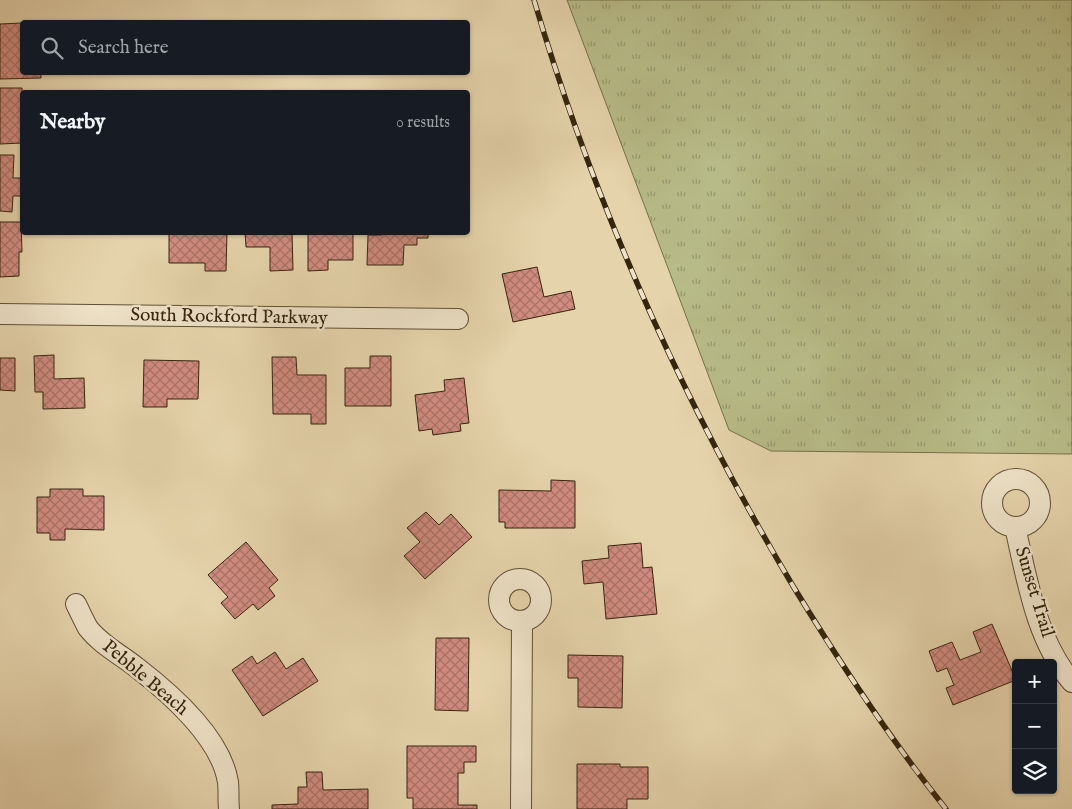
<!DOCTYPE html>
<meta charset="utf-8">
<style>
body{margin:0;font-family:"IM FELL English",serif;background:#20242c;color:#f1f3f6}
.controls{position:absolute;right:15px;bottom:15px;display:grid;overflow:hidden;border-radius:5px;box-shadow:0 1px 4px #0004}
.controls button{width:45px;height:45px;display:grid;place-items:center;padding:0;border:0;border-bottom:1px solid #363941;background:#171b24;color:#f1f3f6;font:25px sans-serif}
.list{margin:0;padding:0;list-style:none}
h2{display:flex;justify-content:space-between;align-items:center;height:65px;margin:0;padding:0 20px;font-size:21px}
h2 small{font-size:16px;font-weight:400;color:#9ea1a6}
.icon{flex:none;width:28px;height:28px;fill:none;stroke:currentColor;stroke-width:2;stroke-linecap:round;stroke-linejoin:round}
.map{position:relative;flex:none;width:1072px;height:809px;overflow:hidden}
.search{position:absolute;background:#171b24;box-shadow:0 1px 4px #0004;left:20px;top:20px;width:450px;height:55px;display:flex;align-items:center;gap:12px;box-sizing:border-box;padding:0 18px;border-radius:5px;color:#9ea1a6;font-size:19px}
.panel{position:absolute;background:#171b24;box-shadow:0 1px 4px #0004;left:20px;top:90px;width:450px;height:145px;border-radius:5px}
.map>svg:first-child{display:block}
.grass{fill:url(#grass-tufts);stroke:#76704a}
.building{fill:url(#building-cross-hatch);stroke:#35250e}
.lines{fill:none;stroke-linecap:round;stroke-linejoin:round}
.street-casing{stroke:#615035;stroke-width:22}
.street{stroke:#eee2c8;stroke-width:20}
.rail-casing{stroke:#35250e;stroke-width:5.5}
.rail{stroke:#eee2c8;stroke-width:4;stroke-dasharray:11;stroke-linecap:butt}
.labels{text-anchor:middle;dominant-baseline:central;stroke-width:5;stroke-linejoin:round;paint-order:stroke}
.street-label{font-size:19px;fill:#35250e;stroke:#eee2c8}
</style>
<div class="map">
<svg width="1072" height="809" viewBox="0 0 1072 809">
<defs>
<pattern id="grass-tufts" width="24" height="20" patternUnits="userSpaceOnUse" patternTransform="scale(1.25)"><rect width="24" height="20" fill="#b7bb87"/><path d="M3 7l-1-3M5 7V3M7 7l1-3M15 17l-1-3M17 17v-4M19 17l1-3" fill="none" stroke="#96986d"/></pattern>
<pattern id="building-cross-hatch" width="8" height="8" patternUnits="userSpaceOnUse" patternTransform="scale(1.25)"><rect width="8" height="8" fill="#d18c80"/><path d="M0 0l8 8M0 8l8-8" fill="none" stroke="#aa7267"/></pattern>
</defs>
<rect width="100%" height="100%" fill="#e5d3ab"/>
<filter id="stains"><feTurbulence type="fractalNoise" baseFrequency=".004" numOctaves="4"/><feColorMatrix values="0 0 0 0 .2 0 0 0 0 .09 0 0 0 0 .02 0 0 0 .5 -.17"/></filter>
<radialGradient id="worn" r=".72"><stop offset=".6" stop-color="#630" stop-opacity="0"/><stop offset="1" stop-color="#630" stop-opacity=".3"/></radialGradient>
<path class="grass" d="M567 0H1072V454L771 451 729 430Z"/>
<path class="building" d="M22 23V72H41V78L0 79V24Z
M0 88H22V143L0 144Z
M0 155H14L13 178H22V196H13L12 212 0 211Z
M0 222H21L22 252H19V276L0 277Z
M169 232H227L226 271H205V263H169Z
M245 232H292L293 270 270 271V247H246Z
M308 232H353V260H328V270L308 271Z
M382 232H428V238H417V245H404L403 265H367L368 235H382Z
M537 267 544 297 571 291 575 309 513 322 502 274Z
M54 355V379L84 378 85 408 43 409V392H35L34 356Z
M370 356H391V406H345V368H370Z
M272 357H296L297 375H326V424H311V414H273Z
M0 358H15V391L0 390Z
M144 360 199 361 198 399H167V407H143Z
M464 378 469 423 460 424 461 431 433 435 432 429 419 431 415 395 445 391 444 380Z
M551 480 575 481V528H505V522H499V490L551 491Z
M50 489H83V496H104V530L65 529V540H50V533H37V497H50Z
M426 512 439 525 451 514 472 537 425 579 404 556 420 542 407 528Z
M246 542 278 580 269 588 275 596 258 610 253 604 235 619 221 603 228 597 208 575Z
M641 543 643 568 652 567 657 614 606 619 603 582 584 584 582 561 609 558 608 546Z
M992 624 1016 680 953 705 946 688 954 685 947 668 937 672 929 651 952 642 960 660 981 652 973 632Z
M436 638H469L468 711 435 710Z
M275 652 286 669 303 658 318 681 263 716 232 670 252 656 257 664Z
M568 655 623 656 622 708 578 707V678H568Z
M407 746H476V762H464V773H458V805H477V809H413V798H407Z
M577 764H620V767H648V799H627V809H577Z
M306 772H322L323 790 368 789V809H272V805L298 804V787H307Z"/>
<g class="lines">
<defs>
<path id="street" d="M0 314 458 319
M992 503a24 24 0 1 1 48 0a24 24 0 1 1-48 0Z
M1015 527C1027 579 1036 640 1072 682
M499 600a21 21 0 1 1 42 0a21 21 0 1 1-42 0Z
M76 604C80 612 84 621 88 628 101 645 120 654 136 667 170 693 221 738 228 782 229 791 228 800 229 809
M521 809 522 621"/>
</defs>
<use href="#street" class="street-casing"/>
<use href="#street" class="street"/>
<defs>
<path id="rail" d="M534 0C595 206 683 402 793 586 840 663 890 739 946 809"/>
</defs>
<use href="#rail" class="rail-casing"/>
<use href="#rail" class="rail"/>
</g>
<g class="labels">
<g class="street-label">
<text transform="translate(229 317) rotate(1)">South Rockford Parkway</text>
<text transform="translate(1034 592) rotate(73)">Sunset Trail</text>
<text transform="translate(145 678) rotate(40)">Pebble Beach</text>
</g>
</g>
<rect width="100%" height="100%" filter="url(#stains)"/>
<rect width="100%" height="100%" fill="url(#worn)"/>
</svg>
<div class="controls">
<button>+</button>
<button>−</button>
<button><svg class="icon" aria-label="layers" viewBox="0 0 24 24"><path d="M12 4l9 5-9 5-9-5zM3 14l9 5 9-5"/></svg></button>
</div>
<div class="search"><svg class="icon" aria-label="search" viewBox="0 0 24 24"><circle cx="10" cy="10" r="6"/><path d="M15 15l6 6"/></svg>Search here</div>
<section class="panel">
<h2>Nearby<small>0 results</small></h2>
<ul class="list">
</ul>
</section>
</div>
